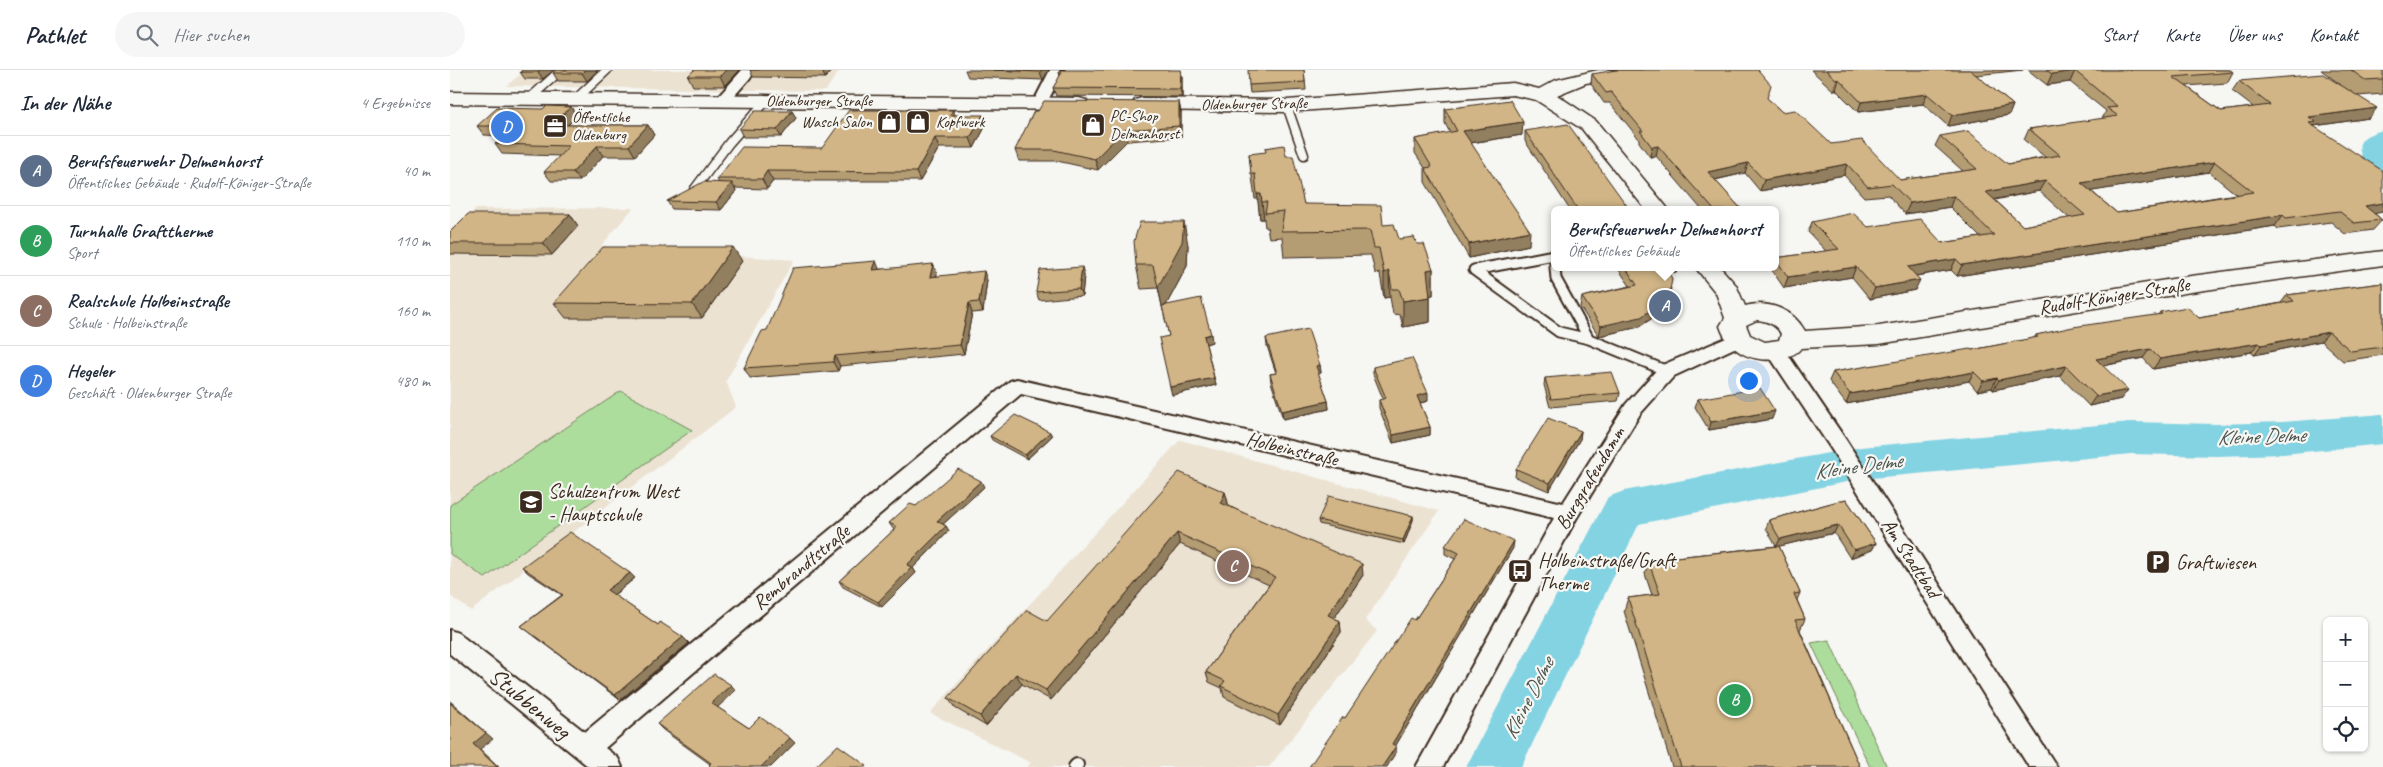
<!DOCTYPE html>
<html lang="de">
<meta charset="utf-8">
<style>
body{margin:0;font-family:Caveat,sans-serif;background:#f6f6f7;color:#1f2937}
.controls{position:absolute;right:15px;bottom:15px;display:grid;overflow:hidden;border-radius:8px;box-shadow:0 1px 4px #0004}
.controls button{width:45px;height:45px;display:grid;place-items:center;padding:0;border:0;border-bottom:1px solid #e0e1e3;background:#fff;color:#1f2937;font:25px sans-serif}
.you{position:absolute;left:1298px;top:310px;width:18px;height:18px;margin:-12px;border:4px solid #fff;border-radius:50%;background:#1a73e8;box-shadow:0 0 0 8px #1a73e833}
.badge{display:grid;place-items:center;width:32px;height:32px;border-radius:50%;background:#db2777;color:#fff;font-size:16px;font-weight:700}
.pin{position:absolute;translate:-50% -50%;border:2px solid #fff;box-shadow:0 1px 5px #0006}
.popup{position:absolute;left:1101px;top:136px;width:228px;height:65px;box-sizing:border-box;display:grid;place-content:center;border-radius:8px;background:#fff;filter:drop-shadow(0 1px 4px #0005);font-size:16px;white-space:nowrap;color:#747a83}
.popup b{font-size:19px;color:#1f2937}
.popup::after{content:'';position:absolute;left:50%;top:100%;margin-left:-10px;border:10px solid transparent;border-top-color:#fff}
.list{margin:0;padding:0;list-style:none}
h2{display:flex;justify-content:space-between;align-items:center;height:65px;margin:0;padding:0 20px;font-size:21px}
h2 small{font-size:16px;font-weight:400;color:#747a83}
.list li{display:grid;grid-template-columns:32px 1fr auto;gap:15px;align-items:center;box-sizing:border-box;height:70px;padding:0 20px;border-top:1px solid #e0e1e3}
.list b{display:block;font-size:19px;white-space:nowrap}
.list p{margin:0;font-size:16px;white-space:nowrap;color:#747a83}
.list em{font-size:16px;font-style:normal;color:#747a83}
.icon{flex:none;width:28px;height:28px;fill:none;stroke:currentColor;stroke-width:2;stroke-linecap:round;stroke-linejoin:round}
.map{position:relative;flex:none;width:1933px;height:697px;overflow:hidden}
header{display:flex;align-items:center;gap:30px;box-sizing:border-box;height:70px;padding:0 25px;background:#fff;border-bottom:1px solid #e0e1e3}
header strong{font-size:24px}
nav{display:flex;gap:28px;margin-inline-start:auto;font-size:18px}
.search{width:350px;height:45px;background:#f6f6f7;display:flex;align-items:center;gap:12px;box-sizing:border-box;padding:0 18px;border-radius:28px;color:#747a83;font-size:19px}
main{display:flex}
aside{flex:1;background:#fff}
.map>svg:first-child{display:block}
.built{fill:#ebe2d2}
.green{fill:#addd9d;stroke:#74845e}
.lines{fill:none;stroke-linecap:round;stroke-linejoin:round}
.river{fill:#84d3e2;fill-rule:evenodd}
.lane-far2-casing{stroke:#3b2a1e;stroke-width:11}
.lane-far1-casing{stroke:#3b2a1e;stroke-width:13}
.lane-casing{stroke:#3b2a1e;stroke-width:16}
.street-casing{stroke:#3b2a1e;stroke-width:4}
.secondary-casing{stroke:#3b2a1e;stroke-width:3}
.lane-far2{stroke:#f6f6f2;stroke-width:8}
.lane-far1{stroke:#f6f6f2;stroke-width:9}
.lane{stroke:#f6f6f2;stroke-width:12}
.street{fill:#f6f6f2;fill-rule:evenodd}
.secondary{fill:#f6f6f2;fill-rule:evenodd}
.wall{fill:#b49c73;stroke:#3b2a1e;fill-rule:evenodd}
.shaded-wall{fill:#927f5e;stroke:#3b2a1e}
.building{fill:#d1b586;stroke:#3b2a1e;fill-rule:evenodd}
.labels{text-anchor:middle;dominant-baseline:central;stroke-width:4.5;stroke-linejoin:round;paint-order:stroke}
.far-street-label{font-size:16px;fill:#3b2a1e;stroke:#f6f6f2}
.far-poi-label{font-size:16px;fill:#3b2a1e;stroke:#f6f6f2;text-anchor:start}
.street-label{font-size:20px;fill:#3b2a1e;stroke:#f6f6f2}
.poi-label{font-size:20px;fill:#3b2a1e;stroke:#f6f6f2;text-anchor:start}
.water-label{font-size:21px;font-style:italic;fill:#4d544f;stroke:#f6f6f2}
.near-street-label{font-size:24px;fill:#3b2a1e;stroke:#f6f6f2}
</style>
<header>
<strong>Pathlet</strong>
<div class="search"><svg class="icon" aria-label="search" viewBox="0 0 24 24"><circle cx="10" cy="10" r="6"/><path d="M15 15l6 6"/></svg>Hier suchen</div>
<nav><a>Start</a><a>Karte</a><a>Über uns</a><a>Kontakt</a></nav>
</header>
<main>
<aside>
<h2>In der Nähe<small>4 Ergebnisse</small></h2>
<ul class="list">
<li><span class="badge" style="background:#5c6f8a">A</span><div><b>Berufsfeuerwehr Delmenhorst</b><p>Öffentliches Gebäude · Rudolf-Königer-Straße</p></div><em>40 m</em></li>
<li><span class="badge" style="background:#2e9e5b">B</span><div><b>Turnhalle Grafttherme</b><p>Sport</p></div><em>110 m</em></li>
<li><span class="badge" style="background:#8d6e63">C</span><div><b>Realschule Holbeinstraße</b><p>Schule · Holbeinstraße</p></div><em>160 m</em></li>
<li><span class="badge" style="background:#3f7fe0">D</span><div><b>Hegeler</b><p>Geschäft · Oldenburger Straße</p></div><em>480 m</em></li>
</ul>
</aside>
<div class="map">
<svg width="1933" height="697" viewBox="0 0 1933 697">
<rect width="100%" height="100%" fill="#f6f6f2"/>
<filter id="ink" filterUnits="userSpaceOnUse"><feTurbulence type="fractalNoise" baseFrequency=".02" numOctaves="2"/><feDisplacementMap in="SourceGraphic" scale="10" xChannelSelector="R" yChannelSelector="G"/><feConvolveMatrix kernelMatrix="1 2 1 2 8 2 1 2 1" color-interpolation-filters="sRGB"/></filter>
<g filter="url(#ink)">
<path class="built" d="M76 0H390L375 21 56 16Z
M183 138 151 176 344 190 276 311 286 337 21 541 0 526V160L26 139Z
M730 370 989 441 915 550 927 561 819 697H577L581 693 480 643Z"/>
<path class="green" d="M171 321 242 360 35 508 0 484V435Z
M1379 570 1437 697H1420L1361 573Z"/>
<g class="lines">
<path class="river" d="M1933 60V106L1922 103C1906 80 1901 68 1933 60Z
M1933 344V374L1833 384 1767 386 1681 384 1411 409 1189 454 1071 697H1016L1158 427 1174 421 1411 377 1681 352 1767 354 1833 352Z"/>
<defs>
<path id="lane-far2" d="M79 29 111 0
M126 29 157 0
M837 36 854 85
M244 120 279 73 316 31
M1102 185H1104"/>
<path id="lane-far1" d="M1105 194 1104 185 1024 200 1109 262 1139 269 1217 301
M1105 197 1106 209 1139 269"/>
<path id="lane" d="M625 697 627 695"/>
<path id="street" d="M292 0H307L278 33H268L266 30 268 27Z
M600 0H614L595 36H585L583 33Z
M1288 263 1295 265 1297 269 1295 273 1224 306 1190 344 1126 449 993 697H966L1104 448 571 324 155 678 168 688 172 697H139L0 584V560L8 563 135 662 560 311 567 309 1113 433 1176 334 1210 296Z
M1325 275 1332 276 1396 370 1607 697H1579L1382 380 1316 281 1318 276Z"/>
<path id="secondary" d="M1148 0H1192L1190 4 1136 13 1107 25 1146 51 1219 140H1196L1132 59 1086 30 1063 25 837 42 692 40 685 38 682 34 685 30 692 28 837 30 1063 13 1089 19 1106 10Z
M0 22 629 28 636 30 639 34 636 38 629 40 0 34Z
M1933 181V195L1741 222 1429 274 1351 278C1347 284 1340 286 1334 287 1307 295 1279 284 1270 256L1275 248 1266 223 1245 197H1270L1286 215 1295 236C1318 230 1343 239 1355 261L1429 256 1741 206ZM1307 250C1317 251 1326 254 1331 264L1329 270 1315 272 1300 265 1296 255Z"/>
</defs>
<use href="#lane-far2" class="lane-far2-casing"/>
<use href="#lane-far1" class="lane-far1-casing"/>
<use href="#lane" class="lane-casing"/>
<use href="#street" class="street-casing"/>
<use href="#secondary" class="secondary-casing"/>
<use href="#lane-far2" class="lane-far2"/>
<use href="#lane-far1" class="lane-far1"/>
<use href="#lane" class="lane"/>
<use href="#street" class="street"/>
<use href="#secondary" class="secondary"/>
</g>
<path class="wall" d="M104 0 93 9H75L70 2Z
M106 0H148L137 11H108L103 3Z
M290 0 275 16H243L238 6Z
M300 0H382L375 8 303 7Z
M515 0H599L593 10 518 7Z
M854 0 856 20 800 23 799 15Z
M1361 0H1573L1526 5 1563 35 1559 45 1498 56 1473 34 1408 42 1386 20H1383Z
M1578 0H1780L1783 2 1777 13 1736 16 1771 41 1803 37 1782 21 1789 11 1891 15 1871 0H1933V24L1907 26 1919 48 1864 56 1925 144 1932 150 1923 160 1895 164 1881 152 1828 159 1825 156 1507 206 1501 200 1466 206 1465 220 1420 229 1402 207 1334 218 1321 199 1322 197H1325V188L1376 181 1358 162 1362 152 1418 157 1492 173 1530 167 1500 137 1455 144 1438 125 1414 127 1394 105 1310 121 1295 103 1265 110 1292 140H1252L1206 86 1200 87 1189 72V69L1160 33H1154L1141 14 1142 4 1317 28 1332 42 1381 74 1450 110 1513 101 1485 76 1490 66 1558 94 1595 87 1574 70 1579 59 1652 49 1656 41 1620 12 1597 15ZM1759 102 1786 124 1667 143 1641 121ZM1589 121 1619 148 1573 156 1545 130Z
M609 2 732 6V27L606 26 603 18 610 7Z
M729 32 731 43V67L677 71 648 100 607 91H569L565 80Z
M121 37 127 46 118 55H198L204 65 185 86H153L130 111H101L94 102 110 86 52 84 45 74 55 66 34 65 27 56 93 39Z
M995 39 1072 65 1021 73 1079 175 1019 188 975 112V98L965 83V69L1000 63 995 53Z
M342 41 346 48 331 67H293L289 59Z
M505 45 536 55 524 78H489L470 111H323L317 119 285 118 286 121 271 140 222 139 217 131 269 113 267 109 372 78Z
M1075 61 1180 140H1120L1075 71Z
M799 84 836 86 854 134 933 155 949 169 967 174 983 199V225H980V252L953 257 950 245 943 244 940 227 934 228 930 204 925 203 921 185 834 187 832 167 819 168 817 157H815L814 149H810L808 129H805Z
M120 144 128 156 102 185 0 184V162Z
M738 175 737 196 716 235 762 272 756 274 766 315 722 325 719 266 708 218 691 219 686 195Z
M292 191 252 248H116L104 233Z
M1167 197H1228L1226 202 1220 203 1217 234 1207 245 1189 257 1149 266 1130 237 1132 227 1180 216Z
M430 199 487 204 486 206 537 210 533 242 522 243 514 284 390 296 388 301 300 308 294 298 317 260Z
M634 205 632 226 589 230 586 222Z
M1933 213V285L1893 291 1871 271 1804 285 1801 282 1703 299 1693 288 1653 296 1671 329 1639 336 1610 306 1543 320 1542 318 1527 321 1519 311 1396 334 1379 311 1383 302 1522 280 1584 268 1586 265 1708 245 1710 242 1749 248 1831 233 1837 225Z
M816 268 870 295 871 303H868L878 331 879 339 833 349 821 312 820 304 826 303 817 276Z
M923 297 978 331 970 333 980 357V365L943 373 929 338V330L933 329 923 304Z
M1095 308 1170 323 1168 331 1100 337 1094 315Z
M1248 329 1322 349 1259 360 1245 337Z
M1131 361 1130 369 1099 421 1065 407 1066 399Z
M540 366H602L577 389 542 370Z
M534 417 493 454 496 456 499 461 463 498 466 503 432 537 393 517 389 511 444 460 439 453 466 436Z
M775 422 778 433 777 435 913 505 884 548 890 551 891 562 830 655 774 627 772 618 759 612 756 602 819 515 730 474 601 630 572 614 536 656 505 638 498 628 597 551Z
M1396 429 1426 473 1422 480 1400 488 1384 463 1329 476 1350 523 1347 530 1355 549 1350 560 1410 697H1222L1174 541 1178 528 1202 525 1195 504 1198 490 1326 476 1316 458 1319 450Z
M963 446V450L954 474 869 454 868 450Z
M995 476 1063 478 946 675V682L895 648 965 550 1005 489 995 484Z
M72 497 180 503 185 508 164 525 208 555 239 573 170 630 71 556 112 525 78 503Z
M286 620 267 637 299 658 345 673 260 694 213 660 207 654Z"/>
<path class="shaded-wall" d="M90 0H104L93 9 88 2Z
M135 0H148L137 11 132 3Z
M276 0H290L275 16 270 6Z
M372 0H382L375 8Z
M592 0H599L593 10 590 2Z
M731 0 732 6V27L730 19Z
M1625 1 1620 12 1597 15 1602 4Z
M1389 9 1386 20H1383L1387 10Z
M1477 24 1473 34 1408 42 1411 32Z
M729 32 731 43V67L729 56Z
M1563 35 1559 45 1498 56 1502 45Z
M121 37 127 46 107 65 101 55Z
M1927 38 1919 48 1863 56 1859 62V47Z
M503 40 507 49 500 45Z
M342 41 346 48 331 67 327 60Z
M533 45 536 55 524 78 520 68Z
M1073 52 1072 65 1013 74V61Z
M198 55 204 65 185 86 179 76Z
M674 60 677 71 648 100 645 89Z
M485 68 489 78 470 111 466 102Z
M147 76 153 86 130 111 123 102Z
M1208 76 1206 86 1200 87 1202 77Z
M1765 92 1759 102 1625 124 1631 113Z
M1298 93 1295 103 1255 112 1258 102Z
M1397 94 1394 105 1310 121 1314 110Z
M317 101 323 111 317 119 312 109Z
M1595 111 1589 121 1531 132 1536 122Z
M282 113 286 121 271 140 266 132Z
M807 124H811L814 149H810Z
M1504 126 1500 137 1455 144 1460 133Z
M1933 133V142L1907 147 1915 136Z
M120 144 128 156 102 185 93 173Z
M1833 145 1825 156 1507 206 1512 195Z
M734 152 738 175 737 196 713 241 708 217Z
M1080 161 1079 175 1019 188V174Z
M283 177 292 191 252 248 242 234Z
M1506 189 1501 200 1453 208 1458 197Z
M426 191 430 201 423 200Z
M483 194 487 204 484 216 480 207Z
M632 197 634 205 632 226 629 219Z
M1217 197H1228L1226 202 1215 204Z
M1406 197 1402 207 1334 218 1338 207Z
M983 199V225L977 226V200Z
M534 201 537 210 533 242 529 232Z
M939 201 940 227 934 228V203Z
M1470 210 1465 220 1420 229 1425 218Z
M1221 218 1217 234 1207 245 1189 257 1149 266 1151 256Z
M980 227V252L953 257V231Z
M519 233 522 243 514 284 510 275Z
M1879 262 1871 271 1804 285 1811 275Z
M761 264 762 272 755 274 754 266Z
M1809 273 1801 282 1703 299 1710 289Z
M1700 279 1693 288 1640 298 1646 289Z
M385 286 390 296 388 301 383 292Z
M870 295 871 303 866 304V296Z
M1616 296 1610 306 1543 320 1549 310Z
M1524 302 1519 311 1396 334 1400 324Z
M764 308 766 315 722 325 720 317Z
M1547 308 1542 318 1527 321 1533 311Z
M1678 320 1671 329 1639 336 1646 326Z
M978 323V331L967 334V326Z
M878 331 879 339 833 349 832 341Z
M1325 341 1322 349 1259 360 1261 352Z
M980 357V365L943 373V365Z
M1131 361 1130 369 1099 421 1100 413Z
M600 362 602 366 577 389 575 385Z
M531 411 534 417 490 457 487 451Z
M775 422 778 433 774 444 771 433Z
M963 446V450L954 474 953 470Z
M1388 455 1384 463 1326 477 1330 469Z
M496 456 499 461 463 498 466 503 432 537 428 532 457 495Z
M727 463 730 474 601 630 596 620Z
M1064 471 1063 478 943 680 942 674Z
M1426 473 1422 480 1400 488 1404 480Z
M912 494 913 505 879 556 878 545Z
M180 503 185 508 162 526 157 520Z
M890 551 891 562 830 655 828 645Z
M233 567 239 573 170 630 165 625Z
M566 604 572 614 536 656 530 646Z
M281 615 286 620 266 639 261 633Z
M0 631 43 669 30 679 49 697H47L23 674Z
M340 668 345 673 321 697H311Z
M946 676V682L937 697H932Z"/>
<path class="building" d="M72 0H90L88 2H70Z
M106 0H135L132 3H103Z
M244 0H276L270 6H238Z
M543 0H592L590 2Z
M610 0H731L730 19 603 18 612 2H609Z
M798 0H854L855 12 799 15Z
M1166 0H1308L1321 15 1317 28 1332 42 1345 40 1381 74 1412 70 1450 110 1527 99 1490 66 1518 61 1558 94 1610 85 1579 59 1668 46 1657 38 1668 37 1625 1 1602 4 1596 0H1780L1783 2 1723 7 1771 41 1820 35 1789 11 1873 4 1927 38 1859 47 1866 52 1859 53 1933 101V133L1915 136 1932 150 1904 153 1889 141 1836 148 1833 145 1512 195 1506 189 1458 197 1470 210 1425 218 1406 197 1338 207 1325 188 1389 179 1362 152 1403 143 1418 157 1470 149 1492 173 1544 165 1504 126 1460 133 1442 114 1418 117 1397 94 1314 110 1298 93 1258 102 1292 140H1264L1208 76 1202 77 1190 61H1193L1161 22 1156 23 1142 4ZM1765 92 1803 122 1667 143 1631 113ZM1595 111 1635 145 1573 156 1536 122Z
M1376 0H1520L1563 35 1502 45 1477 24 1411 32 1389 9 1387 10Z
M1901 0H1933V9L1915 10Z
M1060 30 1073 52 1013 61 1080 161 1019 174 975 98 982 97 965 69 1007 61 995 39Z
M594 31 729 32V56L674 60 645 89 604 80H565L584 41H588Z
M96 36 121 37 101 55H198L179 76H147L123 102H94L119 76 45 74 66 56H27L47 38 93 39Z
M399 40H503L500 45H533L520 68H485L466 102 317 101 312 109H267L292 77 372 78Z
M305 41H342L327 60 289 59Z
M1118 54 1180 140H1128L1075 61Z
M834 75 836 86H843L854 134 931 135 933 155 944 154 949 169 964 167 967 174H974L983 199 977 200 980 227 953 231 949 219H942L939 201 934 203 929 178H924L920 160 831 161 834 141 815 143 817 132H812L811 124H807L805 104H801L799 84 816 82 815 78Z
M253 112 282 113 266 132 217 131Z
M18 144H120L93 173H0V162Z
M690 152H734L732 172 708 217 703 195H686L684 171Z
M153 177H283L242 234 104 233Z
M426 191 423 200 483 194 480 207 534 201 529 232 519 233 510 275 385 286 383 292 294 298 312 261 317 260 343 198Z
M632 197 629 219 586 222 590 200Z
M1175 197H1218L1222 210 1219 224 1209 235 1191 247 1151 256 1132 227 1187 215Z
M1933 213V277L1901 281 1879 262 1811 275 1809 273 1710 289 1700 279 1646 289 1678 320 1646 326 1616 296 1549 310 1547 308 1533 311 1524 302 1400 324 1383 302 1520 279 1522 280 1588 267 1586 265 1623 257 1712 244 1710 242 1737 237 1749 248 1844 231 1837 225Z
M751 228 761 264 754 266 764 308 720 317 709 268 719 266 712 236Z
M858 259 870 295 866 296 878 331 832 341 820 304 827 303 816 268Z
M962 288 978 323 967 326 980 357 943 365 929 330 936 328 923 297Z
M1162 302 1170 323 1101 329 1095 308Z
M1310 318 1325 341 1261 352 1248 329Z
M565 345 600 362 575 385 540 366Z
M1098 348 1131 361 1100 413 1066 399Z
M508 399 531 411 487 451 496 456 457 495 462 497 428 532 389 511 447 457 439 453 460 434 466 436Z
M729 402 775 422 771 433 912 494 878 545 890 551 828 645 771 616 775 611 756 602 825 507 727 463 596 620 566 604 530 646 498 628 577 540 597 551Z
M879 426 963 446 953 470 868 450Z
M1396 429 1426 473 1404 480 1388 455 1330 469 1319 450Z
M1014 449 1064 471 942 674 946 676 932 697H859L893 647 895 648 961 548 965 550 1009 483 995 476Z
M120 462 180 503 157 520 208 555 210 552 233 567 165 625 71 556 113 525 72 497Z
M1329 476 1350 523 1344 524 1355 549 1345 550 1410 697H1231L1178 528 1210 524 1198 490Z
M264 604 281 615 261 633 299 658 310 647 340 668 311 697H261L259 695 261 693 207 654Z
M0 633 36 663 23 674 47 697H0Z
M388 675 417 696 416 697H365Z"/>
</g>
<defs>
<symbol id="shop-square" viewBox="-11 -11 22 22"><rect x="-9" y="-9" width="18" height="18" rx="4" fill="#3b2a1e" stroke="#f6f6f2"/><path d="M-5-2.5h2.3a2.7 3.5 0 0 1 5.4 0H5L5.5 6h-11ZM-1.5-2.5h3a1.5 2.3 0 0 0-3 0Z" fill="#fff"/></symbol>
<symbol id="office-square" viewBox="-11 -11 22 22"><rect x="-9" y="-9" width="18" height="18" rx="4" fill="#3b2a1e" stroke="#f6f6f2"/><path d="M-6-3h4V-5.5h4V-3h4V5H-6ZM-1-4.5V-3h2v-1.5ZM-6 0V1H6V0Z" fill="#fff"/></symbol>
<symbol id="school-square" viewBox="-11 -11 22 22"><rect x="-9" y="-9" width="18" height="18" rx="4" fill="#3b2a1e" stroke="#f6f6f2"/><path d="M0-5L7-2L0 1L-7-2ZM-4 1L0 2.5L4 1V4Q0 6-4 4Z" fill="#fff"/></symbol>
<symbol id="parking-square" viewBox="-11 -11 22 22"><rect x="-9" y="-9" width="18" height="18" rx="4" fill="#3b2a1e" stroke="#f6f6f2"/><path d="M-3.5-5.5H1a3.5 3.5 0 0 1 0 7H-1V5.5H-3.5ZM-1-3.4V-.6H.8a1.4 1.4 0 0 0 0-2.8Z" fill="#fff"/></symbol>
<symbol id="bus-square" viewBox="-11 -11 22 22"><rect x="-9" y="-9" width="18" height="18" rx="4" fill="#3b2a1e" stroke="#f6f6f2"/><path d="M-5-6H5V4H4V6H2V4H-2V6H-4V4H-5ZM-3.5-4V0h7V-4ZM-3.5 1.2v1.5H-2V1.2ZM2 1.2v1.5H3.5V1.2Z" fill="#fff"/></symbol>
</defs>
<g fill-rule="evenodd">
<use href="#shop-square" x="425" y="38" width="28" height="28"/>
<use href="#shop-square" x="454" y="38" width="28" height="28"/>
<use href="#shop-square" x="629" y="41" width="28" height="28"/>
<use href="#office-square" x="91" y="42" width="28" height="28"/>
<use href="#school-square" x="67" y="418" width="28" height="28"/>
<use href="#parking-square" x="1694" y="478" width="28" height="28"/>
<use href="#bus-square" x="1056" y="487" width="28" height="28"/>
</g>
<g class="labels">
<g class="far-street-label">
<text x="369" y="31">Oldenburger Straße</text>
<text transform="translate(804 34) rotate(-1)">Oldenburger Straße</text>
</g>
<g class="far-poi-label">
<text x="660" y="46">PC-Shop<tspan x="660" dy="18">Delmenhorst</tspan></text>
<text x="122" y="47">Öffentliche<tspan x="122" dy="18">Oldenburg</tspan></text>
<text x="422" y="52" text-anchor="end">Wasch Salon</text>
<text x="486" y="52">Kopfwerk</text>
</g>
<g class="street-label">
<text transform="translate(1664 226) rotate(-9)">Rudolf-Königer-Straße</text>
<text transform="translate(842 379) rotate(13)">Holbeinstraße</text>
<text transform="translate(1140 408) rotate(-59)">Burggrafendamm</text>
<text transform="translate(1461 488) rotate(57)">Am Stadtbad</text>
<text transform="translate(351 497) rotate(-40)">Rembrandtstraße</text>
</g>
<g class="poi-label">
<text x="98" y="421">Schulzentrum West<tspan x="98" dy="23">- Hauptschule</tspan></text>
<text x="1088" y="490">Holbeinstraße/Graft<tspan x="1088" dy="23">Therme</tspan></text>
<text x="1726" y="492">Graftwiesen</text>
</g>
<g class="water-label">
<text transform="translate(1811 366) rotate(-2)">Kleine Delme</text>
<text transform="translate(1408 396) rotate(-8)">Kleine Delme</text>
<text transform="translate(1078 628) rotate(-63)">Kleine Delme</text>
</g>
<g class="near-street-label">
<text transform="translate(80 633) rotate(39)">Stubbenweg</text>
</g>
</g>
</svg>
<div class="controls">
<button>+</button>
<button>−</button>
<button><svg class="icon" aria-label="locate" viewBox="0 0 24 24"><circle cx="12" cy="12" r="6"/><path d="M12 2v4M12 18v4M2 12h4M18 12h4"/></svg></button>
</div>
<div class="you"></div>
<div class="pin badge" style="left:1215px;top:236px;background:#5c6f8a">A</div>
<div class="popup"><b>Berufsfeuerwehr Delmenhorst</b>Öffentliches Gebäude</div>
<div class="pin badge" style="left:1285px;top:630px;background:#2e9e5b">B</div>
<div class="pin badge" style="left:783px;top:496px;background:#8d6e63">C</div>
<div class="pin badge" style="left:57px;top:57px;background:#3f7fe0">D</div>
</div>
</main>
